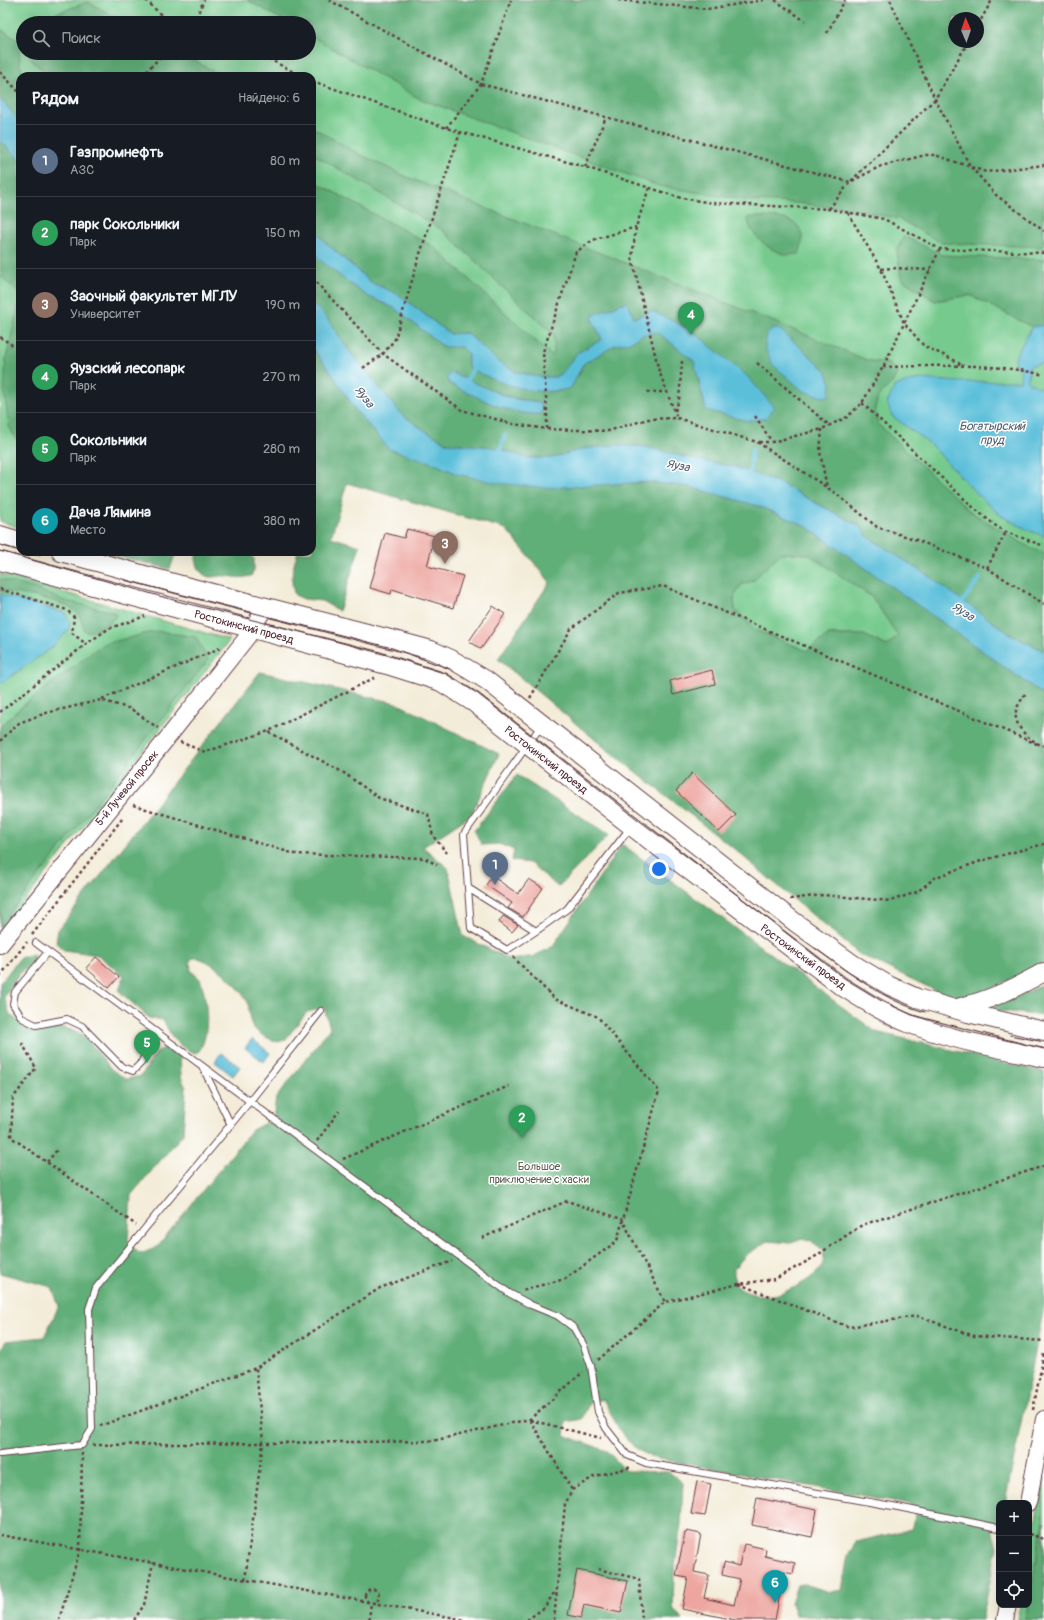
<!DOCTYPE html>
<html lang="ru">
<meta charset="utf-8">
<style>
body{margin:0;font-family:Pangolin,sans-serif;background:#20242c;color:#f1f3f6}
.controls{position:absolute;right:12px;bottom:12px;display:grid;overflow:hidden;border-radius:8px;box-shadow:0 4px 16px #0002}
.controls button{width:36px;height:36px;display:grid;place-items:center;padding:0;border:0;border-bottom:1px solid #363941;background:#171b24;color:#f1f3f6;font:20px sans-serif}
.compass{position:absolute;left:948px;top:12px;width:36px;height:36px;border-radius:50%;background:#171b24;box-shadow:0 4px 16px #0002;rotate:358deg}
.you{position:absolute;left:659px;top:869px;width:14px;height:14px;margin:-10px;border:3px solid #fff;border-radius:50%;background:#1a73e8;box-shadow:0 0 0 6px #1a73e833}
.badge{display:grid;place-items:center;width:26px;height:26px;border-radius:50%;background:#db2777;color:#fff;font-size:13px;font-weight:700}
.pin{position:absolute;translate:-50% -33px;filter:drop-shadow(0 1px 2px #0008)}
.pin::after{content:'';position:absolute;top:21px;width:14px;height:12px;background:inherit;clip-path:polygon(0 0,100% 0,50% 100%)}
.list{margin:0;padding:0;list-style:none}
h2{display:flex;justify-content:space-between;align-items:center;height:52px;margin:0;padding:0 16px;font-size:17px}
h2 small{font-size:13px;font-weight:400;color:#9ea1a6}
.list li{display:grid;grid-template-columns:26px 1fr auto;gap:12px;align-items:center;box-sizing:border-box;height:72px;padding:0 16px;border-top:1px solid #363941}
.list b{display:block;font-size:15px;white-space:nowrap}
.list p{margin:0;font-size:13px;white-space:nowrap;color:#9ea1a6}
.list em{font-size:13px;font-style:normal;color:#9ea1a6}
.icon{flex:none;width:22px;height:22px;fill:none;stroke:currentColor;stroke-width:2;stroke-linecap:round;stroke-linejoin:round}
.map{position:relative;flex:none;width:1044px;height:1620px;overflow:hidden}
.search{position:absolute;background:#171b24;box-shadow:0 4px 16px #0002;left:16px;top:16px;width:300px;height:44px;display:flex;align-items:center;gap:10px;box-sizing:border-box;padding:0 14px;border-radius:22px;color:#9ea1a6;font-size:15px}
.panel{position:absolute;background:#171b24;box-shadow:0 4px 16px #0002;left:16px;top:72px;width:300px;height:484px;border-radius:12px}
.map>svg:first-child{display:block}
.green{fill:#76ca8d;stroke:#60745c;fill-rule:evenodd}
.forest{fill:#60ae78;stroke:#556652;fill-rule:evenodd}
.water{fill:#5cbfda;stroke:#536f82}
.lines{fill:none;stroke-linecap:round;stroke-linejoin:round}
.stream{stroke:#5cbfda;stroke-width:4}
.building{fill:#eda59f}
.service-casing{stroke:#633e45;stroke-width:8}
.tertiary-casing{stroke:#633e45;stroke-width:18}
.secondary-casing{stroke:#633e45;stroke-width:20}
.path{stroke:#633e45;stroke-width:2.5;stroke-dasharray:3 3;stroke-linecap:butt}
.service{stroke:#fff;stroke-width:6}
.tertiary{stroke:#fff;stroke-width:16}
.secondary{stroke:#fff;stroke-width:18}
.tram{stroke:#4a1f2b;stroke-width:1}
.labels{text-anchor:middle;dominant-baseline:central;stroke-width:3;stroke-linejoin:round;paint-order:stroke}
.street-label{font-size:11px;fill:#4a1f2b;stroke:#fff}
.park-label{font-size:11px;fill:#595b4d;stroke:#fff}
.water-label{font-size:12px;font-style:italic;fill:#515f71;stroke:#fff}
</style>
<div class="map">
<svg width="1044" height="1620" viewBox="0 0 1044 1620">
<rect width="100%" height="100%" fill="#fff"/>
<filter id="ink" filterUnits="userSpaceOnUse"><feTurbulence type="fractalNoise" baseFrequency=".025" numOctaves="2"/><feDisplacementMap in="SourceGraphic" scale="8" xChannelSelector="R" yChannelSelector="G"/><feConvolveMatrix kernelMatrix="1 2 1 2 8 2 1 2 1" color-interpolation-filters="sRGB"/></filter>
<filter id="wash" filterUnits="userSpaceOnUse"><feTurbulence type="fractalNoise" baseFrequency=".012" numOctaves="4" result="noise"/><feDisplacementMap in="SourceGraphic" scale="16" xChannelSelector="R" yChannelSelector="G"/><feGaussianBlur stdDeviation="0.9" result="paint"/><feColorMatrix in="noise" values="0 0 0 0 0 0 0 0 0 0 0 0 0 0 0 0 0 1.4 0 .05"/><feComposite in="paint" operator="in"/></filter>
<g filter="url(#wash)">
<rect width="100%" height="100%" fill="#f3ecd8"/>
<path class="green" d="M0 0H1044V651L326 317 312 303V76H20V121L0 99ZM954 18H978V42H954ZM23 23H309V53H23Z
M0 275 20 295 16 439 20 441V528L0 521Z
M781 553H808L872 597 899 636 887 646 864 635H829L807 651 756 630 735 610 734 597 741 585 754 580Z
M0 574 230 640 0 932Z
M1044 1477V1620H1017L1020 1605H1029V1556Z"/>
<path class="forest" d="M247 0H1044V247L942 243 899 219 858 210 795 203 750 201 659 186 420 99 309 35V23H288ZM954 18H978V42H954Z
M88 2 127 23H50L51 15Z
M0 29 23 43V46L19 45 20 65 24 76H20V121L0 99Z
M28 53H181L222 76H56C43 70 34 66 28 53Z
M312 127 359 154 407 177 775 322 867 360 890 364 897 373 893 382 878 397 875 409 878 424 971 512 1032 549 1044 552V651L1011 635 867 536 860 526 816 503 780 483 736 467 692 459 647 447 618 445 583 449 552 458H527L494 447 447 443 424 430 401 414 350 352 326 317 312 303V251L319 259 367 296 394 308 444 347 462 346 468 354V367C496 383 526 391 558 392L579 375 583 364 615 345 630 342 642 335 657 332 694 361 706 410 748 377 634 318 629 305 597 329 601 337V340L577 353 563 372 555 377H539L517 372 500 363 467 333 450 334 398 294 372 283 325 242 312 226V180L434 247 552 356 554 352V335L442 230 312 153ZM803 351 826 370 772 364ZM453 373 486 388 513 398 537 402 540 414C512 416 473 396 449 383Z
M0 140 20 161V295L0 275Z
M748 217C774 217 814 214 799 254 796 254 792 255 789 255 773 254 747 234 748 217Z
M904 236 942 255 1044 260V325L1032 327 970 295 935 301 901 279 897 250Z
M20 299V441L16 439 9 426 4 391 6 358Z
M312 348 330 371 357 412 389 449 433 463 457 474 546 488 648 482 690 487 758 506 806 526 1044 695V962L1035 968 967 1000 945 995 859 954 733 848 604 747 498 659 550 582 506 529 347 483 331 537 360 546 339 611 322 601 304 599 295 595C289 581 293 568 297 554L298 552H312V533L314 528 312 500ZM781 553 808 554 872 597 898 636 887 646 864 635H829L807 651 756 630 735 610 734 597 741 585 754 580Z
M103 552H176L170 569Z
M200 552H248L254 558V571L251 576C238 579 238 577 226 576 221 575 216 577 210 577 200 576 196 564 196 556Z
M0 579 36 589 62 600 114 612 116 616C110 625 97 631 87 632L84 630C82 625 81 617 77 613 64 599 19 594 0 591Z
M157 631 196 637 208 660 0 926V727L21 707 103 644Z
M260 672 396 703 499 754 471 815 423 847 448 868 463 936 511 960 534 956 552 947 622 844 876 1032 1044 1072V1307L1005 1503H999V1517L991 1526 997 1547 982 1620H852L795 1615 791 1603 797 1585 804 1584 830 1592 842 1590 848 1555 856 1542 911 1529 916 1514 910 1504 654 1458 636 1449 620 1431 603 1399 589 1403 582 1419 566 1422 564 1435 607 1451 626 1471 669 1472 683 1483 681 1524 674 1573 673 1608 683 1620H0V1350L6 1341 44 1337 59 1306 52 1287 0 1273V983L20 958 33 954 35 959 27 969 22 970 4 997 10 1015 34 1032 62 1027 82 1034 102 1057 111 1069 126 1079 141 1076 158 1051 166 1047 173 1050 180 1056 181 1077 186 1088 183 1134 131 1195 128 1242 140 1254 156 1248 252 1130 273 1119 276 1098 330 1028 324 1008 307 1012 285 1040 278 1042C270 1039 259 1035 254 1028 247 1020 251 1010 247 1001 240 987 210 956 193 958L190 961 191 971 200 979C207 998 211 1034 199 1051L195 1053C176 1046 172 1037 163 1020L149 1018 119 991 124 976 98 955 64 950 56 943 58 930ZM803 1239 810 1240 824 1251C823 1255 824 1261 823 1264 818 1277 791 1290 778 1294 767 1297 741 1295 735 1283 734 1279 734 1272 734 1268L746 1255 768 1241 791 1243Z
M517 775 609 835 558 887 530 863 512 861 514 850 499 844 482 845 474 831Z
M1044 983V1016L994 1010 988 1008 1028 992Z
M1044 1521V1620H1025Z"/>
<path class="water" d="M0 99 20 121V161L0 140Z
M312 226 325 242 372 283 398 294 450 334 467 333 500 363 517 372 539 377H555L563 372 577 353 601 340V337L592 319 594 315 625 302 629 305 634 318 652 311 691 330 748 377 774 407 767 418 748 421 706 410 694 361 657 332 642 335 630 342 615 345 583 364 571 388C536 398 499 384 468 367V354L462 347H444L394 308 367 296 344 279 319 259 312 251Z
M312 303 326 317 350 352 401 414 424 430 447 443 494 447 527 458H552L583 449 618 445 647 447 692 459 736 467 780 483 816 503 860 526 867 536 927 575 1011 635 1044 651V695L806 526 758 506 690 487 648 482 546 488 497 483 457 474 433 463 389 449 357 412 330 371 312 348Z
M1044 325V361L1043 363 1029 366 1028 382 1044 389V536L1028 530 1000 515 978 495 931 445 892 416 887 403 895 386 920 379 960 382 1020 381 1021 367 1015 365 1016 355 1032 327Z
M773 329H779L826 370 831 384 829 396 822 397 803 391 772 364 765 347 767 334Z
M453 373C472 381 491 391 511 398 521 401 533 399 542 405V410L540 414C512 416 473 396 449 383L447 379 448 375Z
M0 594 65 613 70 622 68 631 50 649 0 684Z
M252 1039 270 1053 264 1062 245 1048Z
M221 1053 240 1067 233 1076 215 1062Z"/>
<g class="lines">
<path class="stream" d="M468 384 467 380 475 365
M499 453 505 435
M749 476 752 449
M961 604 980 578"/>
</g>
<g id="blocks">
<path class="building" d="M407 529 435 536 427 566 463 576 453 608 392 589 391 594 370 588 385 533 404 538Z
M493 606 505 614 481 649 469 641Z
M712 670 715 684 673 695 670 681Z
M692 773 736 815 719 832 676 791Z
M492 876 518 894 529 879 543 888 523 917 508 908 512 903 486 885Z
M503 916 518 925 512 932 499 922Z
M96 957 119 977 109 988 86 968Z
M697 1481 711 1484 705 1516 691 1514Z
M757 1498 817 1510 812 1537 752 1525Z
M687 1531 701 1534 694 1572 709 1575 704 1598 734 1605 740 1579 722 1575 724 1562 739 1566 744 1544 766 1549 765 1556 795 1563 793 1574 784 1572 775 1620H735L682 1609 688 1578 676 1576 685 1533H686Z
M577 1570 628 1581 621 1613 584 1605 581 1618 568 1615Z"/>
</g>
</g>
<g filter="url(#ink)">
<use href="#blocks" fill-opacity="0" stroke="#633e45" stroke-width="1"/>
<g class="lines">
<defs>
<path id="service" d="M541 726 464 834 468 888 536 931 567 909 630 828
M468 888 471 928 507 950 536 931
M36 943 509 1293 531 1305 558 1316 574 1328 584 1346 591 1366 598 1412 606 1428 627 1455 646 1463 898 1507 999 1528
M48 952 15 992 13 1004 22 1018 36 1025 67 1019 82 1026 122 1067 133 1071 141 1063 157 1033
M202 1066 231 1125
M0 1454 82 1445 92 1429 89 1309 96 1288 250 1101 321 1011"/>
<path id="tertiary" d="M0 945 169 736 248 636 265 607
M1028 1503 1044 1419
M1005 1620 1008 1605"/>
<path id="secondary" d="M0 535 20 541
M61 552 177 584 394 640 431 650 451 659 486 680 796 923 853 964 890 986 917 998 968 1013 1044 1031
M0 561 387 665 441 682 473 702 631 826 841 986C863 999 884 1014 908 1023 951 1040 999 1048 1044 1058
M957 1008C989 1001 1015 988 1044 972"/>
</defs>
<use href="#service" class="service-casing"/>
<use href="#tertiary" class="tertiary-casing"/>
<use href="#secondary" class="secondary-casing"/>
<path class="path" d="M146 0 164 18 174 23
M329 0 481 84 850 182 881 166 926 155H935L986 172 1044 165
M618 0 707 9 764 0
M775 0 805 21
M890 0 935 99 970 166 996 195 1044 231
M194 23 204 0
M978 25 992 0
M827 33 845 0
M258 53 301 76
M0 72 20 93
M142 76 164 53
M312 81 446 128 585 167 681 198 713 203 829 209 884 219 940 249 1044 253
M446 128 481 84 511 0
M585 167 606 117
M649 188 636 227 632 258 659 371 677 418
M829 209 850 182 935 99 968 42
M848 213 881 269 904 323 924 346 956 361 961 365
M881 269 892 268 930 270
M312 278 383 354 462 410 513 424 547 429 608 431 648 419 677 418 757 442 834 492 877 527 914 539 987 568 1044 604
M0 337 20 350
M757 363 830 426
M883 367C937 366 991 362 1044 375
M363 368 383 354 395 339 418 260 460 133
M647 392H667
M862 403 975 509 996 526 1006 532 1044 546
M675 411 679 400 682 361
M755 416 772 442
M547 429V412L543 352 576 252 593 240 636 227
M822 429 820 452 827 488
M759 442H772L822 429 847 417 862 403 883 367 940 249
M987 568 1006 532
M0 589 67 610 74 617 72 633 86 644
M1025 694C1022 699 1017 706 1016 711 1013 727 1031 742 1044 746
M530 698 571 629 619 593 663 586 1037 744
M102 699 220 648
M0 712 86 644 108 629 145 616
M269 732 344 773 379 798 428 814 433 836 447 853
M0 741 19 723 46 713 101 700 131 709 158 728
M180 742 205 752 269 731 376 677
M133 805 295 854 425 858 437 865
M790 899 823 895 890 901 917 892 936 877 984 860 1044 844
M32 935 122 819
M513 957 555 999 598 1017 659 1091 617 1241 565 1279 522 1290
M0 976 27 942
M22 1043 36 1068 13 1098 11 1137 136 1225
M317 1141 339 1111
M343 1159 509 1086
M47 1162 57 1150
M482 1238 567 1201 622 1219 665 1302
M739 1284 849 1327 917 1316 974 1336 1044 1341
M598 1360 665 1302 739 1284 775 1279 813 1258 862 1225 1044 1166
M1033 1410 1044 1353
M530 1420 601 1438
M530 1420 572 1490
M100 1426 256 1368 380 1288 452 1261
M93 1445 432 1441 530 1419 583 1372
M1029 1534 1044 1539
M0 1535 466 1620
M598 1569 639 1579 642 1620
M245 1580 263 1443 256 1368
M365 1596a7 7 0 1 1 14 0a7 7 0 1 1-14 0Z
M998 1596 999 1588
M59 1620 80 1550 82 1453
M134 1620 144 1605 153 1563
M369 1620 371 1603
M527 1620 545 1607 557 1588
M554 1620 565 1504 572 1490 595 1476 632 1467"/>
<use href="#service" class="service"/>
<use href="#tertiary" class="tertiary"/>
<use href="#secondary" class="secondary"/>
<path class="tram" d="M0 545 20 551
M0 551 177 601 377 651 446 673 478 693 844 978 880 1000 912 1015 1044 1049
M24 552 40 556
M124 580 392 648 450 669
M815 948C849 973 885 1001 925 1012
M1010 1035 1044 1042"/>
</g>
</g>
<g class="labels">
<g class="street-label">
<text transform="translate(244 627) rotate(15)">Ростокинский проезд</text>
<text transform="translate(546 760) rotate(38)">Ростокинский проезд</text>
<text transform="translate(127 788) rotate(-51)">5-й Лучевой просек</text>
<text transform="translate(803 957) rotate(36)">Ростокинский проезд</text>
</g>
<g class="park-label">
<text x="539" y="1166">Большое<tspan x="539" dy="13">приключение с хаски</tspan></text>
</g>
<g class="water-label">
<text transform="translate(364 397) rotate(53)">Яуза</text>
<text x="992" y="426">Богатырский<tspan x="992" dy="14">пруд</tspan></text>
<text transform="translate(678 466) rotate(11)">Яуза</text>
<text transform="translate(963 612) rotate(33)">Яуза</text>
</g>
</g>
</svg>
<div class="controls">
<button>+</button>
<button>−</button>
<button><svg class="icon" aria-label="locate" viewBox="0 0 24 24"><circle cx="12" cy="12" r="6"/><path d="M12 2v4M12 18v4M2 12h4M18 12h4"/></svg></button>
</div>
<svg class="compass" viewBox="-18 -18 36 36"><path d="M0-13l5 13h-10z" fill="#e53935"/><path d="M0 13l5-13h-10z" fill="#9ea1a6"/></svg>
<div class="you"></div>
<div class="pin badge" style="left:495px;top:885px;background:#5c6f8a">1</div>
<div class="pin badge" style="left:522px;top:1138px;background:#2e9e5b">2</div>
<div class="pin badge" style="left:445px;top:564px;background:#8d6e63">3</div>
<div class="pin badge" style="left:691px;top:335px;background:#2e9e5b">4</div>
<div class="pin badge" style="left:147px;top:1063px;background:#2e9e5b">5</div>
<div class="pin badge" style="left:775px;top:1603px;background:#0f9aa8">6</div>
<div class="search"><svg class="icon" aria-label="search" viewBox="0 0 24 24"><circle cx="10" cy="10" r="6"/><path d="M15 15l6 6"/></svg>Поиск</div>
<section class="panel">
<h2>Рядом<small>Найдено: 6</small></h2>
<ul class="list">
<li><span class="badge" style="background:#5c6f8a">1</span><div><b>Газпромнефть</b><p>АЗС</p></div><em>80 m</em></li>
<li><span class="badge" style="background:#2e9e5b">2</span><div><b>парк Сокольники</b><p>Парк</p></div><em>150 m</em></li>
<li><span class="badge" style="background:#8d6e63">3</span><div><b>Заочный факультет МГЛУ</b><p>Университет</p></div><em>190 m</em></li>
<li><span class="badge" style="background:#2e9e5b">4</span><div><b>Яузский лесопарк</b><p>Парк</p></div><em>270 m</em></li>
<li><span class="badge" style="background:#2e9e5b">5</span><div><b>Сокольники</b><p>Парк</p></div><em>280 m</em></li>
<li><span class="badge" style="background:#0f9aa8">6</span><div><b>Дача Лямина</b><p>Место</p></div><em>380 m</em></li>
</ul>
</section>
</div>
